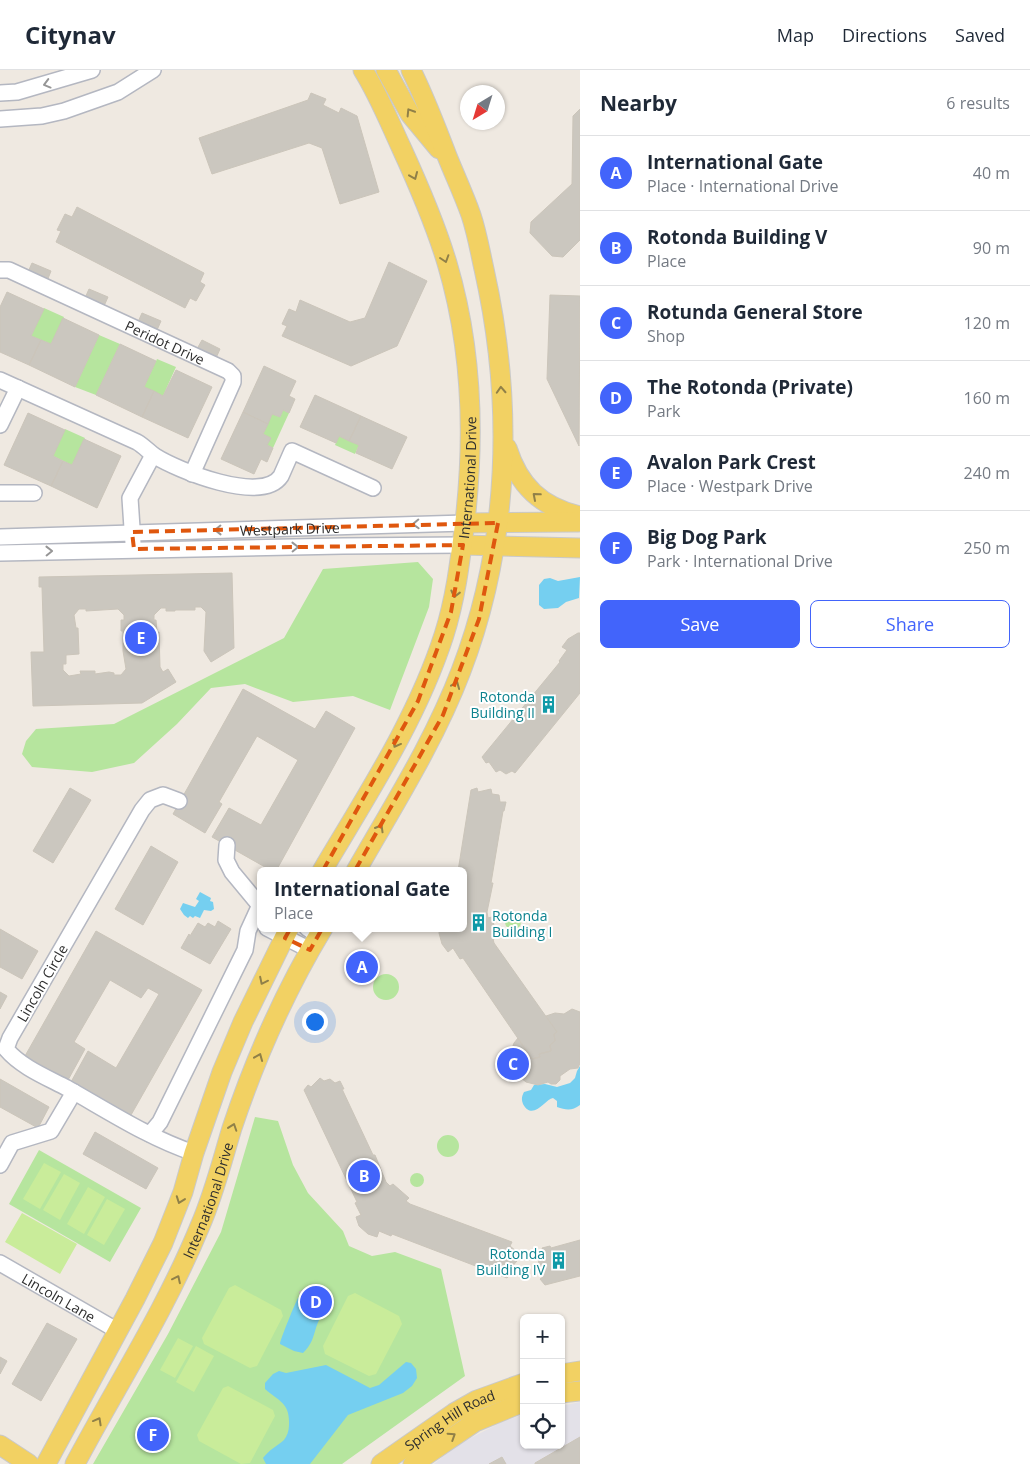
<!DOCTYPE html>
<meta charset="utf-8">
<style>
body{margin:0;font-family:"Open Sans",sans-serif;background:#f2f2f3;color:#1f2937}
.controls{position:absolute;right:15px;bottom:15px;display:grid;overflow:hidden;border-radius:8px;box-shadow:0 1px 4px #0004}
.controls button{width:45px;height:45px;display:grid;place-items:center;padding:0;border:0;border-bottom:1px solid #e0e1e3;background:#fff;color:#1f2937;font:25px sans-serif}
.compass{position:absolute;left:460px;top:15px;width:45px;height:45px;border-radius:50%;background:#fff;box-shadow:0 1px 4px #0004;rotate:218deg}
.you{position:absolute;left:314px;top:951px;width:18px;height:18px;margin:-12px;border:4px solid #fff;border-radius:50%;background:#1a73e8;box-shadow:0 0 0 8px #1a73e833}
.badge{display:grid;place-items:center;width:32px;height:32px;border-radius:50%;background:#4264fb;color:#fff;font-size:16px;font-weight:700}
.pin{position:absolute;translate:-50% -50%;border:2px solid #fff;box-shadow:0 1px 5px #0006}
.popup{position:absolute;left:257px;top:797px;width:210px;height:65px;box-sizing:border-box;display:grid;place-content:center;border-radius:8px;background:#fff;filter:drop-shadow(0 1px 4px #0005);font-size:16px;white-space:nowrap;color:#747a83}
.popup b{font-size:19px;color:#1f2937}
.popup::after{content:'';position:absolute;left:50%;top:100%;margin-left:-10px;border:10px solid transparent;border-top-color:#fff}
.list{margin:0;padding:0;list-style:none}
h2{display:flex;justify-content:space-between;align-items:center;height:65px;margin:0;padding:0 20px;font-size:21px}
h2 small{font-size:16px;font-weight:400;color:#747a83}
.list li{display:grid;grid-template-columns:32px 1fr auto;gap:15px;align-items:center;box-sizing:border-box;height:75px;padding:0 20px;border-top:1px solid #e0e1e3}
.list b{display:block;font-size:19px;white-space:nowrap}
.list p{margin:0;font-size:16px;white-space:nowrap;color:#747a83}
.list em{font-size:16px;font-style:normal;color:#747a83}
.actions{display:flex;gap:10px;padding:15px 20px}
.actions a{flex:1;padding:11px 0;border:1px solid #4264fb;border-radius:8px;text-align:center;font-size:18px;color:#4264fb}
.actions .main{background:#4264fb;color:#fff}
.icon{flex:none;width:28px;height:28px;fill:none;stroke:currentColor;stroke-width:2;stroke-linecap:round;stroke-linejoin:round}
.map{position:relative;flex:none;width:580px;height:1394px;overflow:hidden}
header{display:flex;align-items:center;gap:30px;box-sizing:border-box;height:70px;padding:0 25px;background:#fff;border-bottom:1px solid #e0e1e3}
header strong{font-size:24px}
nav{display:flex;gap:28px;margin-inline-start:auto;font-size:18px}
main{display:flex}
aside{flex:1;background:#fff}
.map>svg:first-child{display:block}
.industrial{fill:#e3e1e8}
.green{fill:#b6e59e}
.pitch{fill:#c9ec9a}
.water{fill:#75cff0}
.building{fill:#cbc7bf;stroke:#cbc5ba;fill-rule:evenodd}
.lines{fill:none;stroke-linecap:round;stroke-linejoin:round}
.minor-casing{stroke:#b4b7c1;stroke-width:18}
.major-casing{stroke:#c9c9c9;stroke-width:21}
.minor{stroke:#fff;stroke-width:15}
.major{stroke:#f2d163;stroke-width:19}
.oneway{stroke:#969696}
.oneway2{stroke:#908048}
.marked{fill:none;stroke:#df570e;stroke-width:4;stroke-dasharray:10 6;stroke-linejoin:round}
.labels{text-anchor:middle;dominant-baseline:central;stroke-width:4;stroke-linejoin:round;paint-order:stroke}
.street-label{font-size:14px;fill:#2e2e2e;stroke:#fff}
.culture-label{font-size:14px;fill:#0d838f;stroke:#fff;text-anchor:end}
</style>
<header>
<strong>Citynav</strong>
<nav><a>Map</a><a>Directions</a><a>Saved</a></nav>
</header>
<main>
<div class="map">
<svg width="580" height="1394" viewBox="0 0 580 1394">
<rect width="100%" height="100%" fill="#efe9e1"/>
<path class="industrial" d="M580 1332V1394H434L457 1375 500 1353 524 1344V1375H561V1336Z"/>
<path class="green" d="M44 238 64 247 51 274 31 266Z
M99 265 120 274 96 325 75 317Z
M157 289 176 297 163 326 144 317Z
M283 340 289 343 273 378 267 375 270 368 263 364 272 344 280 347Z
M65 359 85 368 72 395 53 386Z
M339 366 359 375 355 384 335 375Z
M418 492 433 509 429 537 390 640 353 626 293 632 245 614 211 618 177 654 134 693 92 702 32 697 22 684 26 671 36 659 114 654 284 568 323 499Z
M505 852a8 8 0 1 1 16 0a8 8 0 1 1-16 0Z
M373 917a13 13 0 1 1 26 0a13 13 0 1 1-26 0Z
M255 1047 278 1051 293 1095 308 1123 343 1161 349 1176 372 1186 395 1182 441 1199 465 1306 342 1394H93L168 1264 221 1162Z
M437 1076a11 11 0 1 1 22 0a11 11 0 1 1-22 0Z
M39 1080 141 1138 110 1192 9 1134Z
M410 1110a7 7 0 1 1 14 0a7 7 0 1 1-14 0Z"/>
<path class="pitch" d="M44 1093 61 1102 40 1139 23 1129Z
M64 1104 80 1113 60 1150 43 1140Z
M88 1117 105 1127 84 1164 67 1154Z
M107 1129 125 1139 104 1175 87 1165Z
M22 1143 77 1174 60 1204 5 1172Z
M235 1215 281 1240 283 1246 257 1296 250 1298 204 1274 202 1268 229 1218Z
M355 1223 399 1246 402 1254 376 1304 369 1306 325 1284 323 1276 348 1226Z
M178 1268 193 1276 175 1308 160 1300Z
M196 1276 214 1286 194 1322 176 1312Z
M228 1316 273 1340 275 1346 250 1393 241 1394 199 1371 197 1365 223 1318Z"/>
<path class="water" d="M580 507 579 528 566 532 558 538 544 539 539 535V515L544 509 550 508 558 511Z
M200 822 211 828 210 831 213 832 214 839 211 841 204 840 200 848 195 846 193 848 190 846 188 848 184 845 180 839 183 833 195 837 199 831 196 829Z
M580 996V1035C572 1041 566 1040 557 1037V1031L553 1028C545 1029 533 1052 523 1034 521 1029 522 1026 524 1022L531 1020 534 1015 545 1014 557 1017 570 1013 575 1008 577 1001Z
M321 1219H327L331 1224V1237C310 1252 320 1267 303 1283L294 1281 280 1274C280 1270 296 1231 298 1228 304 1223 314 1220 321 1219Z
M406 1292 411 1293 416 1299 417 1308 412 1316 403 1323 348 1345 310 1394H266L263 1388C269 1380 277 1376 284 1370 287 1366 289 1361 289 1355 290 1333 280 1332 265 1319V1313L273 1304 279 1301 286 1303 326 1295 370 1318 379 1315Z"/>
<path class="building" d="M311 23 326 29 323 35 339 43 341 38 357 46 379 122 340 134 322 78 309 73 212 104 199 68 308 30Z
M580 39V170L563 187 552 186 530 163 531 152 572 114 573 46Z
M77 137 204 203 200 212 205 215 196 231 190 228 185 238 56 172 61 161 57 160 65 144 72 147Z
M389 192 427 211 397 276 351 296 282 266 287 256 282 254 289 239 296 242 300 230 350 252 365 248Z
M32 193 51 201 47 211 28 202Z
M89 219 108 227 104 236 85 228Z
M7 222 44 239 31 266 41 270 29 295 0 282V237Z
M550 225 580 226 579 376 547 309Z
M142 243 161 251 157 260 138 252Z
M63 248 99 265 75 317 29 295 41 270 51 274Z
M202 270 220 279 216 288 197 279Z
M120 274 156 291 144 317 154 321 142 347 96 325Z
M264 296 296 311 289 326 295 329 289 343 283 340 280 347 272 344 268 354 243 342Z
M176 300 212 317 188 368 142 347 154 321 163 326Z
M315 325 361 346 349 371 339 366 336 373 300 357Z
M243 342 268 354 263 364 271 368 267 375 273 378 267 392 261 389 254 404 221 389Z
M28 343 65 360 53 386 63 391 51 416 4 395Z
M361 346 407 367 392 399 356 383 359 375 349 371Z
M84 369 121 386 97 438 51 416 63 391 72 395Z
M232 503 234 578 211 592 204 581 206 542 201 537H195V540H175V541H166V538H161L154 545V550H156L157 562H159L160 597 163 602 168 599 176 612 142 633 33 636 31 582H44L42 517H39V507ZM79 539H86V541L118 539 124 545V550H121V561H123V581L126 599 121 605H114V603L109 602 95 604V601H80L81 604 69 606 63 600V594H66V585L79 584 78 558H76L74 545Z
M578 563H580V623L515 703 512 701 506 704 500 700 496 702 489 692 486 693 482 687 560 592 559 591 567 580 562 577 568 569Z
M243 619 315 659 326 641 355 658 276 801H272L212 767 229 738 261 755 298 690 257 666 219 732 222 734 205 763 173 744Z
M70 718 91 730 53 793 33 781Z
M477 718 478 722 491 719 492 724 499 725 500 732H506L504 741H503L491 813H493L487 842 488 848 492 847 497 868 493 869 494 873 557 962 554 964 555 971 550 975 551 981 539 984 540 987 532 989 463 888 460 889 453 878 448 882 442 874 439 863 440 858H463V801H458L471 720Z
M151 776 178 792 143 855 115 839Z
M218 851 231 859 210 894 181 878 189 864 190 866 198 853 205 857 208 853 215 857Z
M0 859 38 881 22 909 0 897Z
M96 861 202 920 131 1045 71 1012 88 981 116 998 159 924 148 918 141 928 110 910 74 972 85 979 68 1010 25 986Z
M360 892 367 896 364 902 357 898Z
M0 922 7 926 0 939Z
M572 939 580 942V993L578 998 570 999 560 1006V1010L556 1014H551L548 1012 538 1015 526 1012 515 1003H511L505 999 504 991 506 987 510 984 514 973 518 968 532 989 540 987 539 984 551 981 550 975 555 971 554 964 557 962 546 946 555 943 564 944Z
M320 1008 324 1011 330 1009 335 1013 340 1011 344 1019H342L373 1085H375L386 1112 390 1116 393 1114 409 1128 406 1131 410 1134 512 1172 510 1176 516 1181 514 1187 517 1191 509 1200 512 1203 507 1208 392 1164 391 1166 379 1161 377 1167 368 1164 359 1156 356 1147 361 1145 355 1133 357 1132 304 1020 308 1015 311 1017Z
M0 1009 49 1037 38 1058 0 1037Z
M95 1062 158 1098 146 1119 83 1084Z
M580 1170V1206L545 1215 540 1209 543 1207 535 1197 539 1194 538 1187 544 1183 542 1178 550 1176 551 1178Z
M309 1217 313 1225 304 1231 299 1222Z
M47 1253 77 1269 41 1331 12 1314Z
M0 1287 7 1291 0 1304Z
M580 1367V1394H535V1393Z
M502 1387 506 1394H489Z"/>
<g class="lines">
<defs>
<g id="minor">
<path d="M0 23 17 22 92 0"/>
<path d="M0 49 42 46 64 41 118 22 153 0"/>
<path id="s1" d="M0 200H9L228 301 233 306V312L192 404"/>
<path d="M0 310 137 372C144 376 149 382 155 386 177 400 262 435 281 406L292 381 373 418"/>
<path d="M0 355 18 318"/>
<path d="M0 423H34"/>
<path id="s2" d="M0 467 465 453"/>
<path d="M133 473 130 428 153 385"/>
<path d="M0 483 343 476 463 475"/>
<path d="M179 731 163 725 150 730 142 740 10 968 6 979C21 997 46 1007 67 1018 108 1041 149 1068 194 1083"/>
<path d="M227 775 226 790 232 802 261 837"/>
<path d="M267 858 310 880"/>
<path d="M307 858 319 866"/>
<path d="M150 1064 160 1052 245 880 248 861 259 837"/>
<path d="M0 1095 12 1073 51 1061 74 1022"/>
<path id="s3" d="M0 1193 118 1261"/>
</g>
<g id="major">
<path d="M386 0 410 44 439 79"/>
<path d="M507 378C519 416 541 437 580 446"/>
<path d="M465 453 578 452"/>
<path d="M463 475 580 478"/>
<path id="s4" d="M322 801C367 725 417 649 444 565 456 527 460 491 465 451 475 364 472 277 447 193 435 153 418 114 401 77 389 51 378 24 363 0"/>
<path d="M356 801C393 736 434 672 461 601 510 473 514 333 484 199 480 181 477 163 471 145 464 125 455 106 447 86 436 57 425 28 411 0"/>
<path d="M561 1304 580 1301"/>
<path d="M561 1323 580 1321"/>
<path d="M0 1375 29 1394"/>
<path d="M46 1394 135 1229 163 1173 183 1122 194 1083 222 1002 243 952 289 858"/>
<path id="s5" d="M75 1394C117 1315 166 1239 200 1156 214 1124 222 1091 232 1058 255 989 285 921 323 858"/>
<path id="s6" d="M381 1394 454 1343 477 1330 524 1313"/>
<path d="M413 1394 475 1352 524 1332"/>
</g>
</defs>
<use href="#minor" class="minor-casing"/>
<use href="#major" class="major-casing"/>
<use href="#minor" class="minor"/>
<use href="#major" class="major"/>
</g>
<defs><path id="oneway-chevron" d="M-2-3.5L2.5 0L-2 3.5" fill="none" stroke-width="1.6" stroke-linecap="round" stroke-linejoin="round" transform="scale(1.25)"/></defs>
<g class="oneway">
<use href="#oneway-chevron" transform="translate(47 14) rotate(165)"/>
<use href="#oneway-chevron" transform="translate(416 454) rotate(178)"/>
<use href="#oneway-chevron" transform="translate(218 460) rotate(179)"/>
<use href="#oneway-chevron" transform="translate(295 477) rotate(-1)"/>
<use href="#oneway-chevron" transform="translate(49 481) rotate(-1)"/>
</g>
<g class="oneway2">
<use href="#oneway-chevron" transform="translate(410 42) rotate(-122)"/>
<use href="#oneway-chevron" transform="translate(414 106) rotate(67)"/>
<use href="#oneway-chevron" transform="translate(445 189) rotate(72)"/>
<use href="#oneway-chevron" transform="translate(501 320) rotate(-93)"/>
<use href="#oneway-chevron" transform="translate(536 426) rotate(-139)"/>
<use href="#oneway-chevron" transform="translate(455 524) rotate(104)"/>
<use href="#oneway-chevron" transform="translate(456 615) rotate(-68)"/>
<use href="#oneway-chevron" transform="translate(396 674) rotate(119)"/>
<use href="#oneway-chevron" transform="translate(380 758) rotate(-60)"/>
<use href="#oneway-chevron" transform="translate(263 911) rotate(116)"/>
<use href="#oneway-chevron" transform="translate(259 987) rotate(-68)"/>
<use href="#oneway-chevron" transform="translate(233 1057) rotate(-71)"/>
<use href="#oneway-chevron" transform="translate(180 1130) rotate(110)"/>
<use href="#oneway-chevron" transform="translate(177 1209) rotate(-64)"/>
<use href="#oneway-chevron" transform="translate(98 1351) rotate(-61)"/>
<use href="#oneway-chevron" transform="translate(452 1366) rotate(-33)"/>
</g>
<path class="marked" d="M498 453 479 549 443 645 310 880 285 868 418 631 451 542 463 475 134 479 132 462Z"/>
<defs>
<symbol id="building-bare" viewBox="-9 -9 18 18"><path d="M-4-6H4V6H1V3H-1V6H-4ZM-2.5-4.3h1.7v1.8h-1.7ZM.8-4.3h1.7v1.8H.8ZM-2.5-1h1.7V.8h-1.7ZM.8-1h1.7V.8H.8Z" fill="#0f9aa8" stroke="#fff" stroke-width="2.5" paint-order="stroke"/></symbol>
</defs>
<g fill-rule="evenodd">
<use href="#building-bare" x="536" y="622" width="25" height="25"/>
<use href="#building-bare" x="466" y="840" width="25" height="25"/>
<use href="#building-bare" x="546" y="1178" width="25" height="25"/>
</g>
<g class="labels">
<g class="street-label">
<text stroke="none"><textPath href="#s1" startOffset="181">Peridot Drive</textPath></text>
<text stroke="none"><textPath href="#s4" startOffset="426">International Drive</textPath></text>
<text stroke="none"><textPath href="#s2" startOffset="290">Westpark Drive</textPath></text>
<text transform="translate(42 913) rotate(-60)">Lincoln Circle</text>
<text stroke="none"><textPath href="#s5" startOffset="296">International Drive</textPath></text>
<text stroke="none"><textPath href="#s3" startOffset="68">Lincoln Lane</textPath></text>
<text stroke="none"><textPath href="#s6" startOffset="82">Spring Hill Road</textPath></text>
</g>
<g class="culture-label">
<text x="535" y="626">Rotonda<tspan x="535" dy="16">Building II</tspan></text>
<text x="492" y="845" text-anchor="start">Rotonda<tspan x="492" dy="16">Building I</tspan></text>
<text x="545" y="1183">Rotonda<tspan x="545" dy="16">Building IV</tspan></text>
</g>
</g>
</svg>
<div class="controls">
<button>+</button>
<button>−</button>
<button><svg class="icon" aria-label="locate" viewBox="0 0 24 24"><circle cx="12" cy="12" r="6"/><path d="M12 2v4M12 18v4M2 12h4M18 12h4"/></svg></button>
</div>
<svg class="compass" viewBox="-18 -18 36 36"><path d="M0-13l5 13h-10z" fill="#e53935"/><path d="M0 13l5-13h-10z" fill="#747a83"/></svg>
<div class="you"></div>
<div class="pin badge" style="left:362px;top:897px">A</div>
<div class="popup"><b>International Gate</b>Place</div>
<div class="pin badge" style="left:364px;top:1106px">B</div>
<div class="pin badge" style="left:513px;top:994px">C</div>
<div class="pin badge" style="left:316px;top:1232px">D</div>
<div class="pin badge" style="left:141px;top:568px">E</div>
<div class="pin badge" style="left:153px;top:1365px">F</div>
</div>
<aside>
<h2>Nearby<small>6 results</small></h2>
<ul class="list">
<li><span class="badge">A</span><div><b>International Gate</b><p>Place · International Drive</p></div><em>40 m</em></li>
<li><span class="badge">B</span><div><b>Rotonda Building V</b><p>Place</p></div><em>90 m</em></li>
<li><span class="badge">C</span><div><b>Rotunda General Store</b><p>Shop</p></div><em>120 m</em></li>
<li><span class="badge">D</span><div><b>The Rotonda (Private)</b><p>Park</p></div><em>160 m</em></li>
<li><span class="badge">E</span><div><b>Avalon Park Crest</b><p>Place · Westpark Drive</p></div><em>240 m</em></li>
<li><span class="badge">F</span><div><b>Big Dog Park</b><p>Park · International Drive</p></div><em>250 m</em></li>
</ul>
<div class="actions"><a class="main">Save</a><a>Share</a></div>
</aside>
</main>
